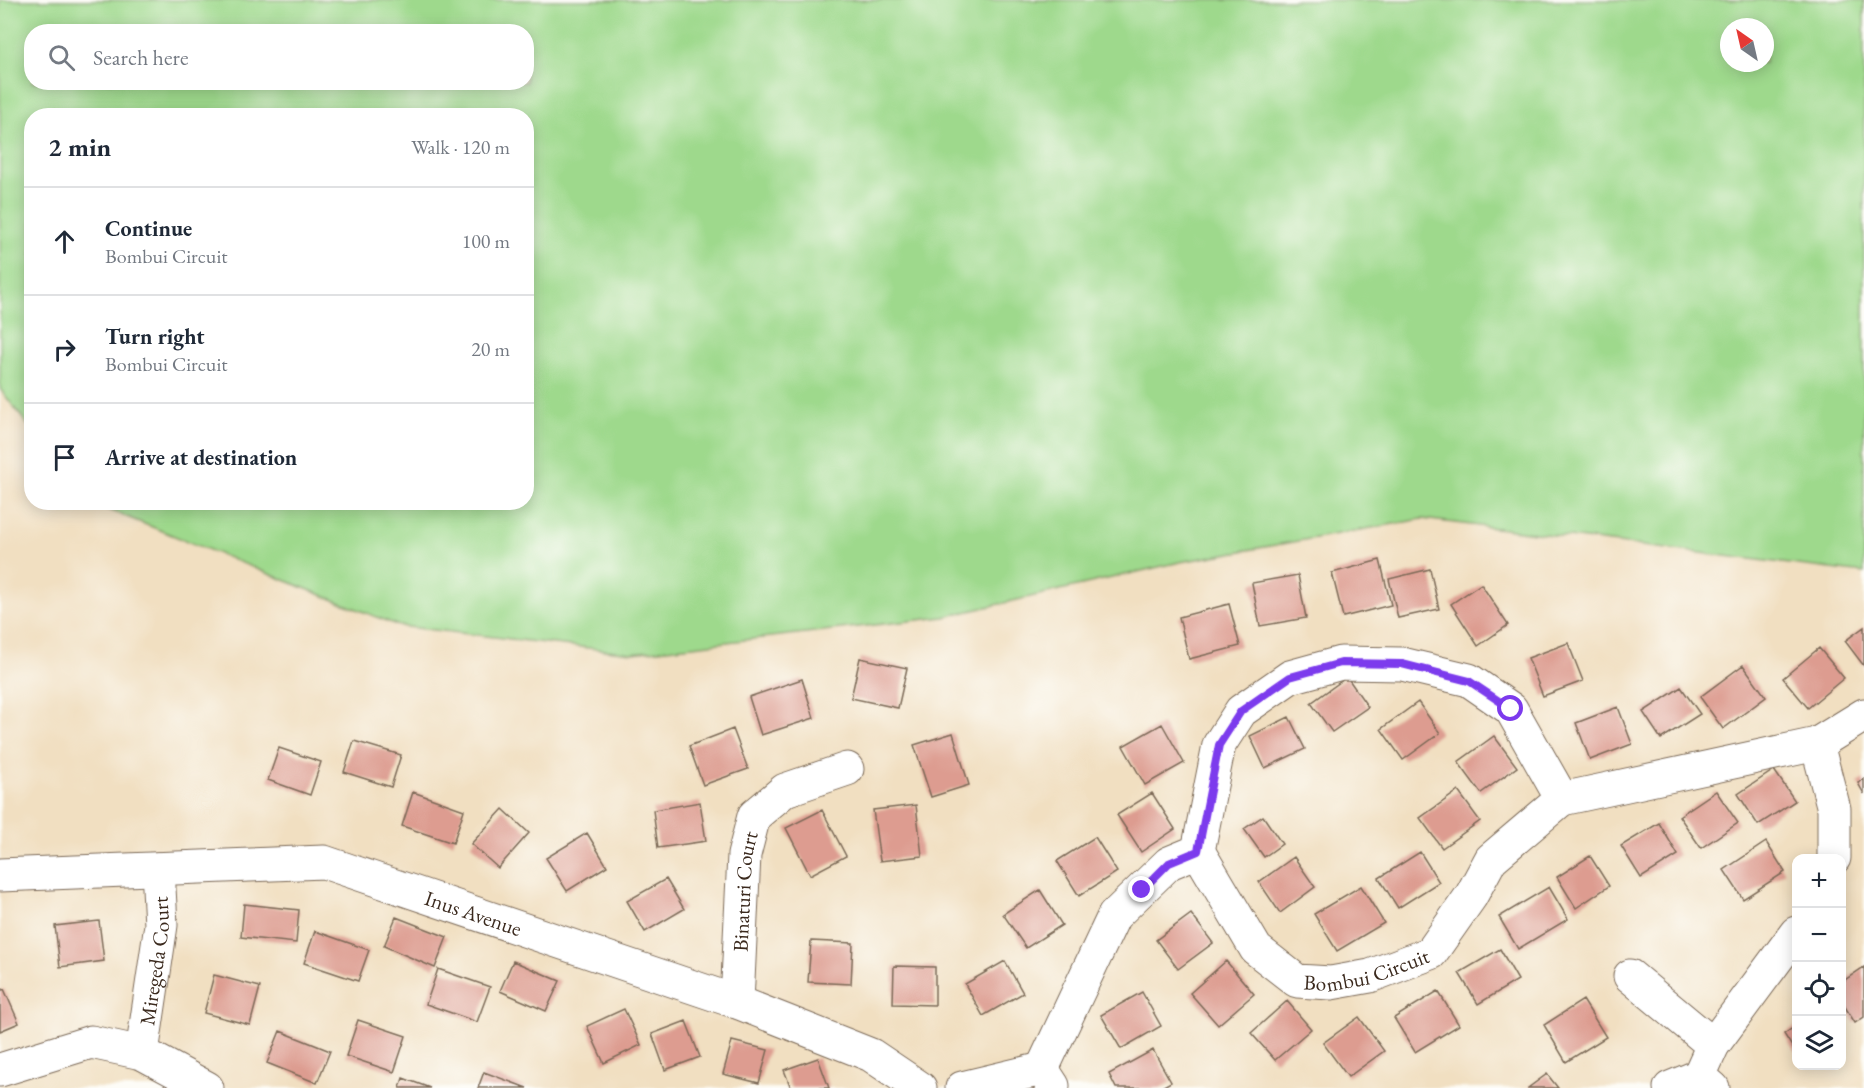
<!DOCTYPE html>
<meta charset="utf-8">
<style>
body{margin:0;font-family:"EB Garamond",serif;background:#f6f6f7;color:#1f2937}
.controls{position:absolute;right:18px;bottom:18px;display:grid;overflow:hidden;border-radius:12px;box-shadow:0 3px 15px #0003}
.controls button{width:54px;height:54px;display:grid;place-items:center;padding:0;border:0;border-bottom:2px solid #e0e1e3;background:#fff;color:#1f2937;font:30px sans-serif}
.compass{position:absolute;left:1720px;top:18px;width:54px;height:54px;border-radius:50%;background:#fff;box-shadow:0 3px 15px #0003;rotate:326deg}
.stop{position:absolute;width:18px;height:18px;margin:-14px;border:4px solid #7c3aed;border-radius:50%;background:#fff}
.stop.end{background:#7c3aed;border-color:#fff;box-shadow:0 2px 6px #0008}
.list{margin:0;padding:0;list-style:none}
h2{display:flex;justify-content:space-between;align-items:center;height:78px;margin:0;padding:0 24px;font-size:26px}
h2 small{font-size:20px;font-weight:400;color:#747a83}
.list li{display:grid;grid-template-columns:39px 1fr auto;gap:18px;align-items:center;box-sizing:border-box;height:108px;padding:0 24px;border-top:2px solid #e0e1e3}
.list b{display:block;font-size:22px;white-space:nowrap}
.list p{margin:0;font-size:20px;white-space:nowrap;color:#747a83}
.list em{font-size:20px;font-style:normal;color:#747a83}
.icon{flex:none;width:33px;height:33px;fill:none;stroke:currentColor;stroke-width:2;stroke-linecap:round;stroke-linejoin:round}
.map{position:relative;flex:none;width:1864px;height:1088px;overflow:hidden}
.search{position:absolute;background:#fff;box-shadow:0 3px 15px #0003;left:24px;top:24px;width:510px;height:66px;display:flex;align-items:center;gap:15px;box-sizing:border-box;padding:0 21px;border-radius:24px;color:#747a83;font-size:22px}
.panel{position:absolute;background:#fff;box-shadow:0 3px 15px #0003;left:24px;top:108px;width:510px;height:402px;border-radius:24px}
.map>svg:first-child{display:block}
.green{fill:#9ed98c;stroke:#6c8255;stroke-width:1.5;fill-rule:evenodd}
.building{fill:#dd9c90}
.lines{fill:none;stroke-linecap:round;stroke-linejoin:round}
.minor-casing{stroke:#7b6957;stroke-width:35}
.minor{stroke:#fff;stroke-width:33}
.route{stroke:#7c3aed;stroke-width:8}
.labels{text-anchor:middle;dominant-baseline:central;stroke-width:6;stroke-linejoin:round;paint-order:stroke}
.street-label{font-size:21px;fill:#3b2a1e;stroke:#fdfcf7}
</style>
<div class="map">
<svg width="1864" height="1088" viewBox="0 0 1864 1088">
<rect width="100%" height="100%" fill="#fdfcf7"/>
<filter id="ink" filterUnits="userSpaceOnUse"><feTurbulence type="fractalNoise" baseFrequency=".0167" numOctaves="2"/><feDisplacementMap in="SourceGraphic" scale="12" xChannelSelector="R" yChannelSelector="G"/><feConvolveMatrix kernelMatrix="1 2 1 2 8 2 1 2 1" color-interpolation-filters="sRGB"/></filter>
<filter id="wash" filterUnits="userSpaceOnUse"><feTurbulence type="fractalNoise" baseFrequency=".008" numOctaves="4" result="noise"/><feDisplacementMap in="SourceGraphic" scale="24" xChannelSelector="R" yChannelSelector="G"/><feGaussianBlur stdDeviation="1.35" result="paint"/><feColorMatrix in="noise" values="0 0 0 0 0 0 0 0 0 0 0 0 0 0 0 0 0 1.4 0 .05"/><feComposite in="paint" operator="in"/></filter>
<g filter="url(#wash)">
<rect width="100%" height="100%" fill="#f1dfc1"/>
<path class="green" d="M0 0H1864V573L1422 519 1180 562 944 617 632 653 399 626 92 503 526 502V116H32L31 429 0 389ZM1729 27H1765V63H1729ZM32 32H526V82H32Z"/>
<g id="blocks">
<path class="building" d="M1380 560 1391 605 1343 617 1332 573Z
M1430 569 1439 609 1398 618 1389 579Z
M1298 575 1306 618 1260 626 1252 583Z
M1481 584 1508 625 1478 646 1451 604Z
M1229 604 1240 646 1189 659 1179 617Z
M1864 627V666L1845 641Z
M1568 643 1583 681 1543 696 1528 658Z
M1819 648 1844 678 1808 708 1783 678Z
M860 658 907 668 898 708 851 698Z
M1743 665 1766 697 1723 729 1700 697Z
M1347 677 1368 707 1332 732 1311 703Z
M802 679 814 718 761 735 749 697Z
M1681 687 1700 714 1661 739 1643 712Z
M1418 702 1440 733 1403 760 1381 729Z
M1618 707 1632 744 1590 760 1576 723Z
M1289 717 1305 749 1265 768 1250 736Z
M1162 724 1184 763 1145 785 1123 746Z
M733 729 748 769 703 785 689 746Z
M953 733 969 785 931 797 914 745Z
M1494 736 1517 767 1481 793 1458 762Z
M354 741 401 755 391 787 344 772Z
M279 748 321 762 310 795 268 780Z
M1774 770 1795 801 1758 825 1738 794Z
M1864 779V794L1858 783Z
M1458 791 1480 821 1442 848 1420 818Z
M1716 791 1738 823 1701 848 1679 816Z
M413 792 464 810 453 843 402 826Z
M1152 793 1175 829 1141 852 1117 815Z
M700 802 706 841 658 848 653 810Z
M916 805 922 856 880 861 873 810Z
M503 809 529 833 498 868 471 844Z
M822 810 846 856 810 875 786 828Z
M1263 816 1282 844 1264 857 1244 829Z
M1659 823 1678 855 1641 878 1621 846Z
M587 833 607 866 567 891 546 858Z
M1095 837 1117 872 1079 896 1057 861Z
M1766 842 1785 872 1743 899 1724 870Z
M1420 852 1439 882 1398 908 1379 878Z
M1590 856 1609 886 1576 908 1557 877Z
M1294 857 1315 887 1280 913 1259 882Z
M666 879 684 909 645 932 627 901Z
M1361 886 1384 923 1337 951 1314 914Z
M1549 887 1568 919 1518 949 1499 917Z
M1040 890 1062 925 1026 948 1003 914Z
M244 904 299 910 296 943 241 937Z
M1191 914 1213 943 1178 969 1156 940Z
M396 917 447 937 435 968 384 946Z
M99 921 104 961 60 967 55 926Z
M315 931 369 950 358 981 304 963Z
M811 941 853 943 851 984 808 982Z
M1500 949 1518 980 1478 1004 1459 973Z
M513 961 560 981 546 1011 500 991Z
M1005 961 1023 993 983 1016 965 984Z
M1226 961 1254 994 1218 1025 1190 993Z
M894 966 935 967V1005L893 1004Z
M1864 967V1017L1855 1023 1842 1002V982Z
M438 969 490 987 477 1022 426 1004Z
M214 975 260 987 250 1025 204 1013Z
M4 989 19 1023 0 1031V991Z
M1438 991 1459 1025 1415 1052 1394 1018Z
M1142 992 1161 1026 1121 1049 1101 1015Z
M1583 1000 1606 1037 1566 1062 1544 1025Z
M1287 1001 1311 1029 1275 1060 1251 1033Z
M624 1009 641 1045 604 1063 587 1026Z
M1359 1017 1384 1051 1348 1077 1323 1043Z
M358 1020 406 1036 394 1072 346 1056Z
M686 1021 700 1057 665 1070 652 1034Z
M1796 1026V1053L1784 1034Z
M280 1031 330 1051 317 1083 267 1063Z
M732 1041 768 1050 759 1083 723 1074Z
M1153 1050 1171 1082 1160 1088H1116L1109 1074Z
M818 1058 829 1088H791L784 1070Z
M484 1072 527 1088H478Z
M1547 1074 1558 1088H1528Z
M403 1078 430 1088H400Z"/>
</g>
</g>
<g filter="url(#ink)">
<use href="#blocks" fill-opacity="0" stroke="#7b6957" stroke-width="1.5"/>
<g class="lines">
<defs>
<g id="minor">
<path id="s1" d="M1198 851 1256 949 1297 981 1331 983 1370 976 1431 953 1471 896 1491 859 1562 799"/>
<path d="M1834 858V809L1817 744 1864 715"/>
<path id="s2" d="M0 875 324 862 737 1002 871 1055 920 1088"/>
<path d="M1630 976 1713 1045"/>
<path id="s3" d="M737 1002 744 855 754 816 785 790 847 769"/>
<path id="s4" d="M142 1053 161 925 158 869"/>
<path d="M1042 1069 1114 916 1169 863 1198 851 1219 745 1241 711 1290 677 1341 663 1402 664 1469 680 1511 709 1562 799 1817 744"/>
<path d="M0 1070 91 1042 142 1053 207 1088"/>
<path d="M1699 1076 1713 1045 1796 933"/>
<path d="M962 1088 1042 1069 1053 1086"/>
<path d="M1670 1088 1699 1076 1713 1088"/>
</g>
</defs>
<use href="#minor" class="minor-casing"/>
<use href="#minor" class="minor"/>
</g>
</g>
<g class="lines" filter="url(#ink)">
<path class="route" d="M1142 890 1169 863 1198 851 1219 745 1241 711 1290 677 1341 663 1402 664 1469 681 1511 709"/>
</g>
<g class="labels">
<g class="street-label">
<text stroke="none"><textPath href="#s3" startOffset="111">Binaturi Court</textPath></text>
<text stroke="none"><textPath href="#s2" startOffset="482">Inus Avenue</textPath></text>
<text stroke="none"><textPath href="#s4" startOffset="93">Miregeda Court</textPath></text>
<text stroke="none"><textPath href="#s1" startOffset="237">Bombui Circuit</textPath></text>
</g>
</g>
</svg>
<div class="controls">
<button>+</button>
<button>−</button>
<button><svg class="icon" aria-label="locate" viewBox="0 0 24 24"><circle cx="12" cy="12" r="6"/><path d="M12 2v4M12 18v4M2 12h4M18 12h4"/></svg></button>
<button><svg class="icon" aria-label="layers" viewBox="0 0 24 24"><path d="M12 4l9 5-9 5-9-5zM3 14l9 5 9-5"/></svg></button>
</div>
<svg class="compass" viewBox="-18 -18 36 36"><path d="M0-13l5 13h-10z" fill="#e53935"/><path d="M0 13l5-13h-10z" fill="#747a83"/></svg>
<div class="stop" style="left:1511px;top:709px"></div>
<div class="stop end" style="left:1142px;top:890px"></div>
<div class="search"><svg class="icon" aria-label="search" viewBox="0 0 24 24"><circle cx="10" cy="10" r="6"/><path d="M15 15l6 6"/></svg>Search here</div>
<section class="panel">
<h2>2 min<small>Walk · 120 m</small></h2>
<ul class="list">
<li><svg class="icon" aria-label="ahead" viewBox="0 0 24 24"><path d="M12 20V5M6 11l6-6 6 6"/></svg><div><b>Continue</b><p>Bombui Circuit</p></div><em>100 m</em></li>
<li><svg class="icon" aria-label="right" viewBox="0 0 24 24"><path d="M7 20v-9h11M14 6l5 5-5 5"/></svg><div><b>Turn right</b><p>Bombui Circuit</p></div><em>20 m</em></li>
<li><svg class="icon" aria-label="arrive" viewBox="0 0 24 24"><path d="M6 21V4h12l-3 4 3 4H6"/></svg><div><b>Arrive at destination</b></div></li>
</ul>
</section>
</div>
